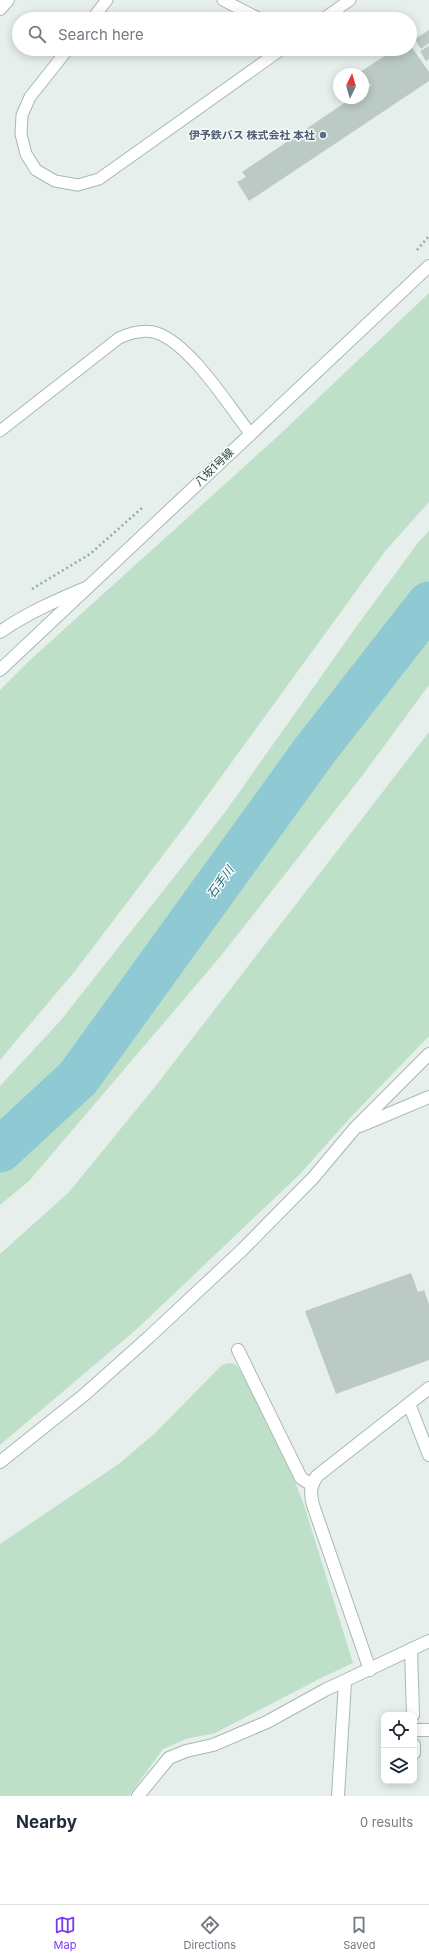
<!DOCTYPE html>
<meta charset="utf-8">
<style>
body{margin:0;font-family:Inter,"Noto Sans JP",sans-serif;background:#f2f2f3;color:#1f2937}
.controls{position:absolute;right:12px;bottom:12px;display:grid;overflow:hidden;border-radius:8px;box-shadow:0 2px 10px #0003}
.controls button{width:36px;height:36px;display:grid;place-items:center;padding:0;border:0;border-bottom:1px solid #e0e1e3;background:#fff;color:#1f2937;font:20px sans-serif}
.compass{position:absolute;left:333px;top:68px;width:36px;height:36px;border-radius:50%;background:#fff;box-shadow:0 2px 10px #0003;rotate:5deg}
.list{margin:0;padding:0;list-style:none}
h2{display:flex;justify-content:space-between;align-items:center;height:52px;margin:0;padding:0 16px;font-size:17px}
h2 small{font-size:13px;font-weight:400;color:#747a83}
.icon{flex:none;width:22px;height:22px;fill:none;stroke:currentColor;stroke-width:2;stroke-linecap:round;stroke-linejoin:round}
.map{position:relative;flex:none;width:429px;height:1796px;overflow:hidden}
.search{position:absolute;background:#fff;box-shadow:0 2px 10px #0003;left:12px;right:12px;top:12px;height:44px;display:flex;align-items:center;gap:10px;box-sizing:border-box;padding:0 14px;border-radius:22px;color:#747a83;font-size:15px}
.sheet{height:108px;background:#fff}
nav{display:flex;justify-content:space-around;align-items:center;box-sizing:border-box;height:56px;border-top:1px solid #e0e1e3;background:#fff;font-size:11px;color:#747a83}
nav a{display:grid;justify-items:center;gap:2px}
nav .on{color:#7c3aed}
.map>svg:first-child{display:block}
.green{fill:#bfe0c8}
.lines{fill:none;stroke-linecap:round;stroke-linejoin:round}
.river{stroke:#8ec9d4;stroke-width:45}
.building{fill:#bbcac4}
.service-casing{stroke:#a8b8b2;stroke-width:13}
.minor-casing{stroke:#a8b8b2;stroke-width:14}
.tertiary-casing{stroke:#a8b8b2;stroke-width:14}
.path{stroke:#86b3a5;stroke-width:2.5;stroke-dasharray:2 3;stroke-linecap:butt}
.service{stroke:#fff;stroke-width:11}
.minor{stroke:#fff;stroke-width:12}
.tertiary{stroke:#fff;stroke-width:12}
.service-dot{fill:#5c6f8a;stroke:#f7fbf9;stroke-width:1.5}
.labels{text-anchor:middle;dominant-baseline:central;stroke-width:3;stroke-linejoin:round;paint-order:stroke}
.service-label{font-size:11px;font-weight:bold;fill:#4e5e75;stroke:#f7fbf9;text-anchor:end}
.street-label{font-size:11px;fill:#24423a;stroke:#f7fbf9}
.water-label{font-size:12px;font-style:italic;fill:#1c6f80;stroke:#f7fbf9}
</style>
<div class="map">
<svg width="429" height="1796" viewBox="0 0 429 1796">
<rect width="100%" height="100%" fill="#e6efeb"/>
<path class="green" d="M429 293V502L386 550 189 821 75 971 0 1060V690L30 660 277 437Z
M429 531V685L359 780 220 957 29 1181 0 1205V1086L61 1020 223 815 359 623 417 544Z
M429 732V1036L350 1118 300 1174 138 1328 0 1445V1254L69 1192 154 1088Z
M229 1363 235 1364 241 1371 294 1479 304 1505 353 1663 321 1678 215 1733 186 1739 163 1749 129 1796H0V1544L120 1463 154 1434 222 1365Z"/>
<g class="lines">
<path class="river" d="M0 1150 78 1078 315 750 429 604"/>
</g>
<path class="building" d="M429 30V43L421 49 415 39Z
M411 46 429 72V81L249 201 237 182 246 177 242 172 352 98H363V91L371 86 366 78 363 79V74H357L395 49 404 50 410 49Z
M429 46V59L426 61 420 51Z
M411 1273 418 1292 424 1290 429 1304V1360L336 1394 305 1311Z"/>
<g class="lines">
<defs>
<path id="service" d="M223 0 260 19
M92 19 107 0
M323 19 350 0
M68 49 30 97 22 115 21 134 26 154 36 170 55 181 78 185 99 179 282 49
M0 431 119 338C130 333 145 329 157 333 191 345 228 405 250 433"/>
<path id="minor" d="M0 9 8 0
M0 632C27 613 57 600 88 587
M360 1126 429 1097
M238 1350 301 1478 312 1485
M409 1404 429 1455
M0 1462 84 1395 149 1337 242 1250 313 1178 355 1128 429 1054
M411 1649 413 1715
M370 1670 313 1505C310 1493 310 1487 317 1476L429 1388
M414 1730H429
M414 1745V1753
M138 1796 169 1758 186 1751 213 1745 267 1722 325 1690 429 1641
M338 1796 345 1682"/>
<path id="tertiary" d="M0 670 429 266"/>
</defs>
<use href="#service" class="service-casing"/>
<use href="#minor" class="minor-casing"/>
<use href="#tertiary" class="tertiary-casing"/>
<path class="path" d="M417 250 429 236
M32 589 90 554 142 508"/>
<use href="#service" class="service"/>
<use href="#minor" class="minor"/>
<use href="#tertiary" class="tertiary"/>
</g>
<circle class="service-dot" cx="323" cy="135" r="4"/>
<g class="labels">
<g class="service-label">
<text x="315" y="135">伊予鉄バス 株式会社 本社</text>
</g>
<g class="street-label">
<text transform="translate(214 467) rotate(-44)">八坂1号線</text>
</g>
<g class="water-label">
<text transform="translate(220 882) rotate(-54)">石手川</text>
</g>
</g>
</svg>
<div class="controls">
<button><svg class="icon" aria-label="locate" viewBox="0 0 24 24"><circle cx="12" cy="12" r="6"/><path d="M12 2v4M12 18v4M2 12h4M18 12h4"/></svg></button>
<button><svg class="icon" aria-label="layers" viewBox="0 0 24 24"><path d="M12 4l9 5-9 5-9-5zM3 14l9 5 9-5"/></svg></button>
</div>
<svg class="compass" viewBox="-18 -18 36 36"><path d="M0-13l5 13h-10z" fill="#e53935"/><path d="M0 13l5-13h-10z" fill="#747a83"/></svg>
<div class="search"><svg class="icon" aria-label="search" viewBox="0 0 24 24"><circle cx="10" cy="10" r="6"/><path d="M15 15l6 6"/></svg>Search here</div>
</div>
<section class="sheet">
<h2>Nearby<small>0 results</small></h2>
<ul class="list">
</ul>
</section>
<nav>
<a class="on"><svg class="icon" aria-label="map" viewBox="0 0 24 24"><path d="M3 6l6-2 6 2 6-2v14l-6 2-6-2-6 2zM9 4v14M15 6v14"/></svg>Map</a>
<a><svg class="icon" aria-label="directions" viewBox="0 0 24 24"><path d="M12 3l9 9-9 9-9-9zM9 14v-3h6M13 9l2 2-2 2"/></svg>Directions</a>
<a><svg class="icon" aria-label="saved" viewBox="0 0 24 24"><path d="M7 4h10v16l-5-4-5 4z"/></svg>Saved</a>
</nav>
